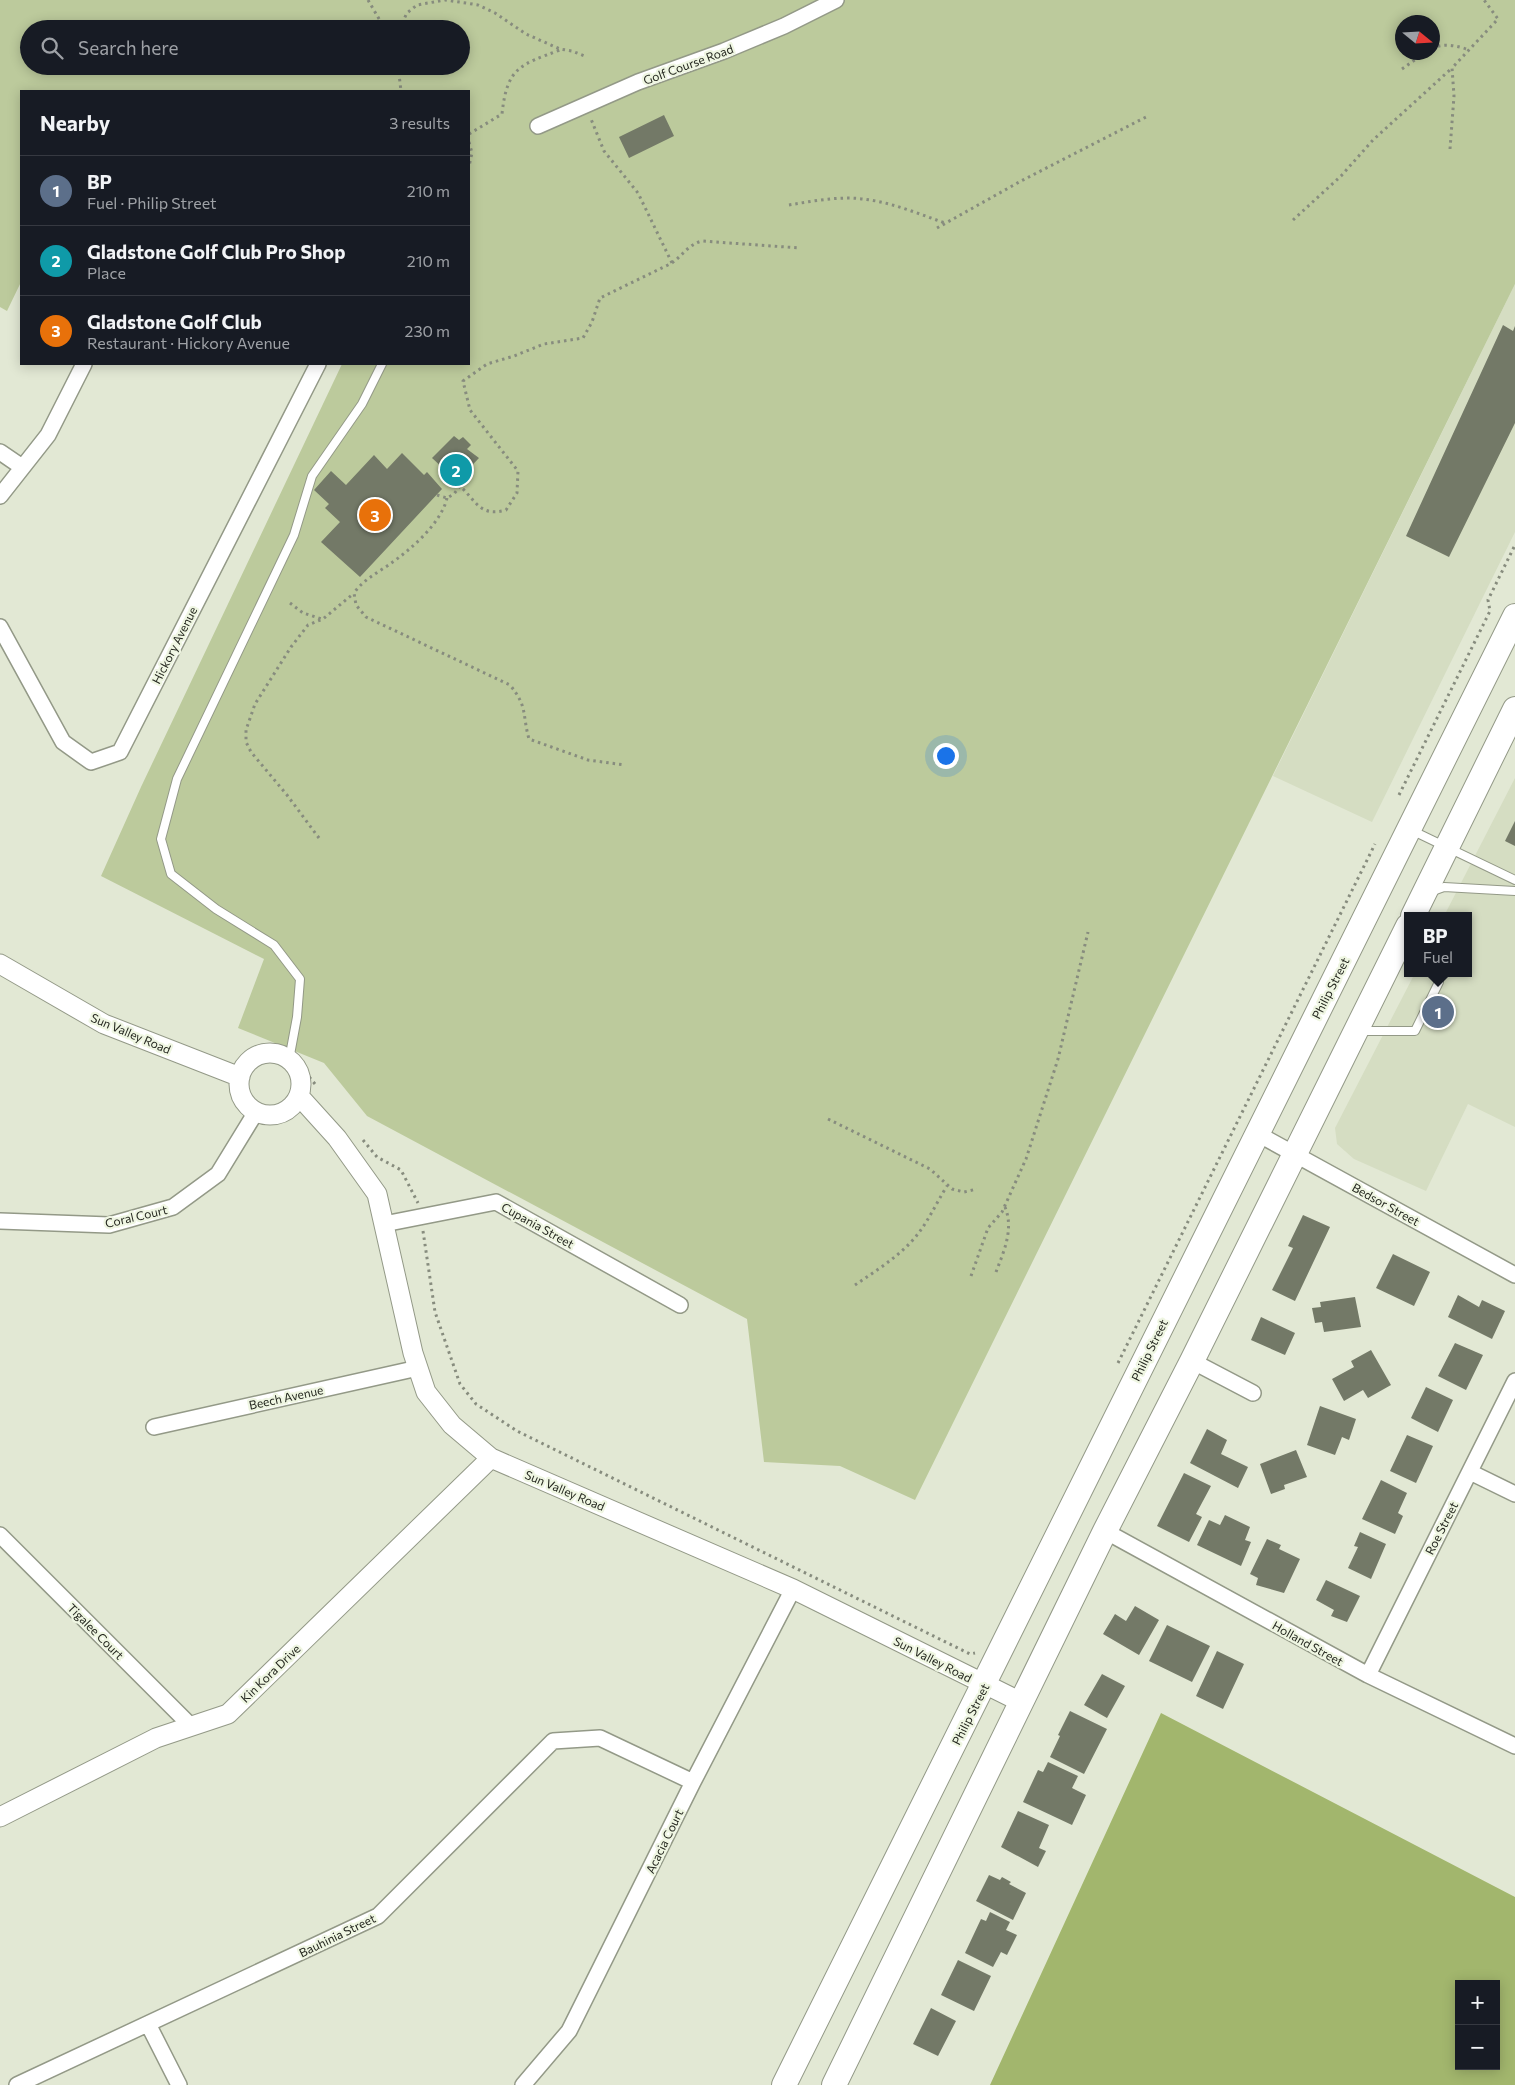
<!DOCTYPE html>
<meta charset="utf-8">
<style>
body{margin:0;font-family:Commissioner,sans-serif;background:#20242c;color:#f1f3f6}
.controls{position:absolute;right:15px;bottom:15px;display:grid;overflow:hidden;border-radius:0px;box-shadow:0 2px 12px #0003}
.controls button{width:45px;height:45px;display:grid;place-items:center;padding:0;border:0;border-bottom:1px solid #363941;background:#171b24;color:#f1f3f6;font:25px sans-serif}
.compass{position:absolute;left:1395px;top:15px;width:45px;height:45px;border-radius:50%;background:#171b24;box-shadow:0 2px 12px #0003;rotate:108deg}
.you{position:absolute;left:945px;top:755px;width:18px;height:18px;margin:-12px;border:4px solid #fff;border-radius:50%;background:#1a73e8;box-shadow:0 0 0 8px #1a73e833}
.badge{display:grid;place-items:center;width:32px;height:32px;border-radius:50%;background:#b64bac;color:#fff;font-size:16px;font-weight:700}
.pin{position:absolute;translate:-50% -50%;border:2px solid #fff;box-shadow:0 1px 5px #0006}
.popup{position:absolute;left:1404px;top:912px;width:68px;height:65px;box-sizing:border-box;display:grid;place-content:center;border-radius:0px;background:#171b24;filter:drop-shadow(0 1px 4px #0005);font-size:16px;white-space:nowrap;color:#9ea1a6}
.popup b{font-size:19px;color:#f1f3f6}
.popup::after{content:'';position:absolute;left:50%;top:100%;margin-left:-10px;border:10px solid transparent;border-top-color:#171b24}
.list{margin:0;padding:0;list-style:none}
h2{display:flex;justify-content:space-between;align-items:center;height:65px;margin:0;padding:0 20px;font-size:21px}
h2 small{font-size:16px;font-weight:400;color:#9ea1a6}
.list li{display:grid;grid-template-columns:32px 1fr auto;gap:15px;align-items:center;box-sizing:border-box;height:70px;padding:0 20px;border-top:1px solid #363941}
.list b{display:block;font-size:19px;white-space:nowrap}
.list p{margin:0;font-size:16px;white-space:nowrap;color:#9ea1a6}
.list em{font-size:16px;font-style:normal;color:#9ea1a6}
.icon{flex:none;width:28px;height:28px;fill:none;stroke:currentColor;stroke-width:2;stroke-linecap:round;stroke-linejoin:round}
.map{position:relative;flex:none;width:1515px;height:2085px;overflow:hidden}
.search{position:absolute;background:#171b24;box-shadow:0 2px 12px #0003;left:20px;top:20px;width:450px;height:55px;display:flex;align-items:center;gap:12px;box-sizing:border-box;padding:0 18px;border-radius:28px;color:#9ea1a6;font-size:19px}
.panel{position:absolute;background:#171b24;box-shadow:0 2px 12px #0003;left:20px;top:90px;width:450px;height:275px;border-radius:0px}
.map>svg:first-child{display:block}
.built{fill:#d5ddc2}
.green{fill:#bcca9c;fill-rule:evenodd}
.forest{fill:#a2b66d;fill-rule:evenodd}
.building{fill:#737967}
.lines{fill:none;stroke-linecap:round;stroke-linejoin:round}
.service-casing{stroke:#939987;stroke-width:10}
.minor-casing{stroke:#939987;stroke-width:18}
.tertiary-casing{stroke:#939987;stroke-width:21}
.primary-casing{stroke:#939987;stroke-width:26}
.path{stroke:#878c7e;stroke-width:3;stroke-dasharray:2.5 4;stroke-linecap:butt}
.service{stroke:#fff;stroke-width:8}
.minor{stroke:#fff;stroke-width:15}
.tertiary{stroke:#fff;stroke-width:19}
.primary{stroke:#fff;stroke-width:24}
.labels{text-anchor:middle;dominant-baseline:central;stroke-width:4.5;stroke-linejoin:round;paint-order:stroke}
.street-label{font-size:12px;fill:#24271f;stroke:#eff6e2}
</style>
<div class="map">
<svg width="1515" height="2085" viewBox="0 0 1515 2085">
<rect width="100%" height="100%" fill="#e2e8d4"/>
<path class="built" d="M1515 284V532L1372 822 1273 776Z
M1515 778V1127L1468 1104 1426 1191 1354 1159 1337 1144 1335 1128 1415 973H1468V916H1444Z"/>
<path class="green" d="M0 0H1515V284L915 1500 840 1466 764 1462 747 1319 367 1116 324 1063 238 1028 264 959 101 876 141 787 342 364H469V91H21V282L7 311 0 307ZM1402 22H1432V52H1402ZM29 29H461V66H29Z"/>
<path class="forest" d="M1161 1713 1515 1897V2085H990ZM1459 1984H1496V2066H1459Z"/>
<path class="building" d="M664 115 674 136 629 158 619 137Z
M1503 325 1513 331 1515 326V423L1449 557 1406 536Z
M454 436 459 440 463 437 471 445 467 449 479 458 457 481 432 458Z
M402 453 424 475 427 472 442 489 360 577 321 542 340 522 325 508 329 504 314 490 331 471 346 485 374 455 387 469Z
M1515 821V846L1505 841Z
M1303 1215 1330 1227 1295 1301 1272 1290 1293 1248 1288 1246Z
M1393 1254 1430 1272 1414 1306 1376 1288Z
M1458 1295 1479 1307 1482 1300 1505 1311 1492 1339 1448 1317Z
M1355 1297 1361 1327 1324 1332 1322 1322 1315 1323 1312 1308 1321 1307 1320 1302Z
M1261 1317 1295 1333 1285 1355 1251 1340Z
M1455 1343 1483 1355 1466 1390 1438 1376Z
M1371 1350 1391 1385 1368 1398 1363 1390 1344 1401 1332 1379 1354 1367 1351 1361Z
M1426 1387 1453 1400 1438 1432 1411 1418Z
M1320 1406 1356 1419 1349 1440 1342 1437 1335 1455 1307 1445Z
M1207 1429 1227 1440 1221 1454 1248 1467 1238 1488 1190 1463Z
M1407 1435 1433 1446 1416 1483 1390 1471Z
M1296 1450 1307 1477 1284 1485 1285 1489 1271 1494 1260 1464Z
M1184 1473 1211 1486 1196 1514 1202 1517 1189 1542 1157 1526Z
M1381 1480 1407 1493 1398 1513 1403 1516 1395 1534 1362 1519Z
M1225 1515 1250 1527 1245 1540 1251 1542 1241 1566 1197 1545 1209 1520 1220 1525Z
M1360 1532 1386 1544 1371 1579 1348 1568 1358 1547 1354 1546Z
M1267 1539 1281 1545 1279 1549 1300 1559 1284 1593 1256 1585 1258 1578 1250 1574Z
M1326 1580 1360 1596 1347 1622 1331 1616 1334 1610 1316 1600Z
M1135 1606 1159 1620 1139 1655 1103 1634 1115 1614 1126 1621Z
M1167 1625 1210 1646 1192 1682 1149 1661Z
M1217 1651 1244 1664 1223 1709 1196 1696Z
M1102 1674 1125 1686 1107 1718 1084 1705Z
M1070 1711 1107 1729 1084 1774 1050 1757 1060 1736 1058 1735Z
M1048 1762 1078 1776 1072 1788 1086 1795 1072 1825 1023 1802 1038 1770 1043 1772Z
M1018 1811 1049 1825 1039 1848 1046 1851 1038 1867 1001 1847Z
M989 1875 1000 1880 1002 1877 1011 1882 1009 1884 1026 1893 1013 1920 976 1901Z
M990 1912 1010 1922 1006 1930 1017 1935 1007 1955 1001 1952 993 1967 965 1953 981 1919 986 1921Z
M958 1960 991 1976 974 2011 941 1995Z
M931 2008 956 2021 938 2056 913 2044Z"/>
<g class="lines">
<defs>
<path id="service" d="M1411 830 1515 880
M1430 892 1444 887 1515 891
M1360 1031H1415L1439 982 1434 973
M289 1060 297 1017 300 979 274 945 216 909 171 874 161 839 177 779 294 535 312 476 362 404 382 364"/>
<path id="minor" d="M538 126 638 82 724 51 784 26 836 0
M0 452 22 467
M0 496 48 435 84 364
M0 627 63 742 91 762 120 752 318 364
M1256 1133 1515 1275
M0 1221 109 1225 173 1207 218 1174 256 1112
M384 1224 496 1202 680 1305
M1192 1361 1253 1393
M154 1427 418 1368
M1470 1472 1515 1494
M1105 1531 1368 1675 1515 1746
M0 1535 191 1726
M1368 1675 1515 1381
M148 2024 179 2085
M17 2085 378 1916 553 1741 600 1738 693 1782
M523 2085 569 2031 693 1782 793 1589"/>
<path id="tertiary" d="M0 964 104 1024 240 1077
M239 1084a31 31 0 1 1 62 0a31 31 0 1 1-62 0Z
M299 1096 337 1138 377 1194 413 1353 426 1392 452 1425 491 1458 793 1589 1021 1702
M0 1817 156 1738 228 1714 491 1458"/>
<path id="primary" d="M1413 916 1515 709
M784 2085 1515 616
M834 2085 1105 1531 1192 1361 1408 926"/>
</defs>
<use href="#service" class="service-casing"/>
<use href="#minor" class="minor-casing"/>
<use href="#tertiary" class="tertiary-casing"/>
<use href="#primary" class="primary-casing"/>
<path class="path" d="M368 0 382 24 388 29
M399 29 407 13 417 5 445 0 466 3 478 5 495 13 526 34 560 49 572 51 587 57
M1432 49C1443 42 1458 46 1469 50
M398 66 401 91
M1402 69 1426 52
M469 134 502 114C507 67 520 65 560 50
M469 142 472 153 469 166
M1450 149 1454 96 1452 68 1498 19 1484 0
M789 205C813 201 839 196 863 199 891 202 919 214 945 223
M1293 220 1341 176 1373 140 1452 68
M937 228 1021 181 1148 116
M672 263C683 255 689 244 702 241L800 248
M437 495 447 498 454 494 460 486C477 502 480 517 506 510L517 493 518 471 470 410 463 381 487 364 514 356 544 344 583 338 592 322 600 298 672 263 638 193 604 151 591 119
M447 498C441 524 410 550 390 564 377 573 363 580 354 593L356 605 366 617 510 685C528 707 522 714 529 739L588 760 625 765
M290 603 303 613 322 619
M1399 795 1490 611 1488 600 1515 545
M319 838 287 795 251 752 246 742V730L255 704 291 647 308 625 323 619 353 594
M301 1067 315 1084
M828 1119 930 1169 952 1189 964 1192 977 1189
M363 1140 377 1157 401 1170 418 1203
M423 1231 435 1312 460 1384 476 1404 517 1431 970 1654 975 1653
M996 1272C1004 1251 1014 1229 1005 1207
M971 1276 988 1228 1002 1212 1026 1159 1058 1059 1088 932
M855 1285C874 1272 895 1259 911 1242 927 1225 935 1205 947 1186
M1118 1363 1375 844"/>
<use href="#service" class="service"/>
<use href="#minor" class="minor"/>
<use href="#tertiary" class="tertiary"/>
<use href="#primary" class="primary"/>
</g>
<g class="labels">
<g class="street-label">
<text transform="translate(688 64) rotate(-20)">Golf Course Road</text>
<text transform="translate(174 645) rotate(-63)">Hickory Avenue</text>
<text transform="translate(1330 988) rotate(-63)">Philip Street</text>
<text transform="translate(131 1033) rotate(23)">Sun Valley Road</text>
<text transform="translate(1386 1204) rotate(29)">Bedsor Street</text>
<text transform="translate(136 1216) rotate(-13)">Coral Court</text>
<text transform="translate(538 1225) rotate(29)">Cupania Street</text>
<text transform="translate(1149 1350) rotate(-64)">Philip Street</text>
<text transform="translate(286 1397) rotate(-12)">Beech Avenue</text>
<text transform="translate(565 1490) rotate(23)">Sun Valley Road</text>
<text transform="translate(1441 1528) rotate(-63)">Roe Street</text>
<text transform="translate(96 1631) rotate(45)">Tigalee Court</text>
<text transform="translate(1308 1643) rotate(29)">Holland Street</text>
<text transform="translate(933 1659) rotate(27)">Sun Valley Road</text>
<text transform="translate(270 1673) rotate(-44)">Kin Kora Drive</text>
<text transform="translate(970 1714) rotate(-63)">Philip Street</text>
<text transform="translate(664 1841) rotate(-64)">Acacia Court</text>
<text transform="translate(337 1935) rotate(-26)">Bauhinia Street</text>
</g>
</g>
</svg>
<div class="controls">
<button>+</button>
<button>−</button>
</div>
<svg class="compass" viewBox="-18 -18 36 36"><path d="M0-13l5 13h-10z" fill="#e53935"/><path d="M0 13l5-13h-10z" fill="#9ea1a6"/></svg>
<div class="you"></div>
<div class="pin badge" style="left:1438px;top:1012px;background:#5c6f8a">1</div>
<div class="popup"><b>BP</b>Fuel</div>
<div class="pin badge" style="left:456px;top:470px;background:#0f9aa8">2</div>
<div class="pin badge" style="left:375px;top:515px;background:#e8710a">3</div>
<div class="search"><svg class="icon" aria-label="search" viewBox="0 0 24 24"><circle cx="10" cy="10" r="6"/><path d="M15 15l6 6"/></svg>Search here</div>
<section class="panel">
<h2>Nearby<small>3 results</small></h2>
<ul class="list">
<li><span class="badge" style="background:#5c6f8a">1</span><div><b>BP</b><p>Fuel · Philip Street</p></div><em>210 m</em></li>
<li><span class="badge" style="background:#0f9aa8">2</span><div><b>Gladstone Golf Club Pro Shop</b><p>Place</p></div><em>210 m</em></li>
<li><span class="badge" style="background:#e8710a">3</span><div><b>Gladstone Golf Club</b><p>Restaurant · Hickory Avenue</p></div><em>230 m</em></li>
</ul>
</section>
</div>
